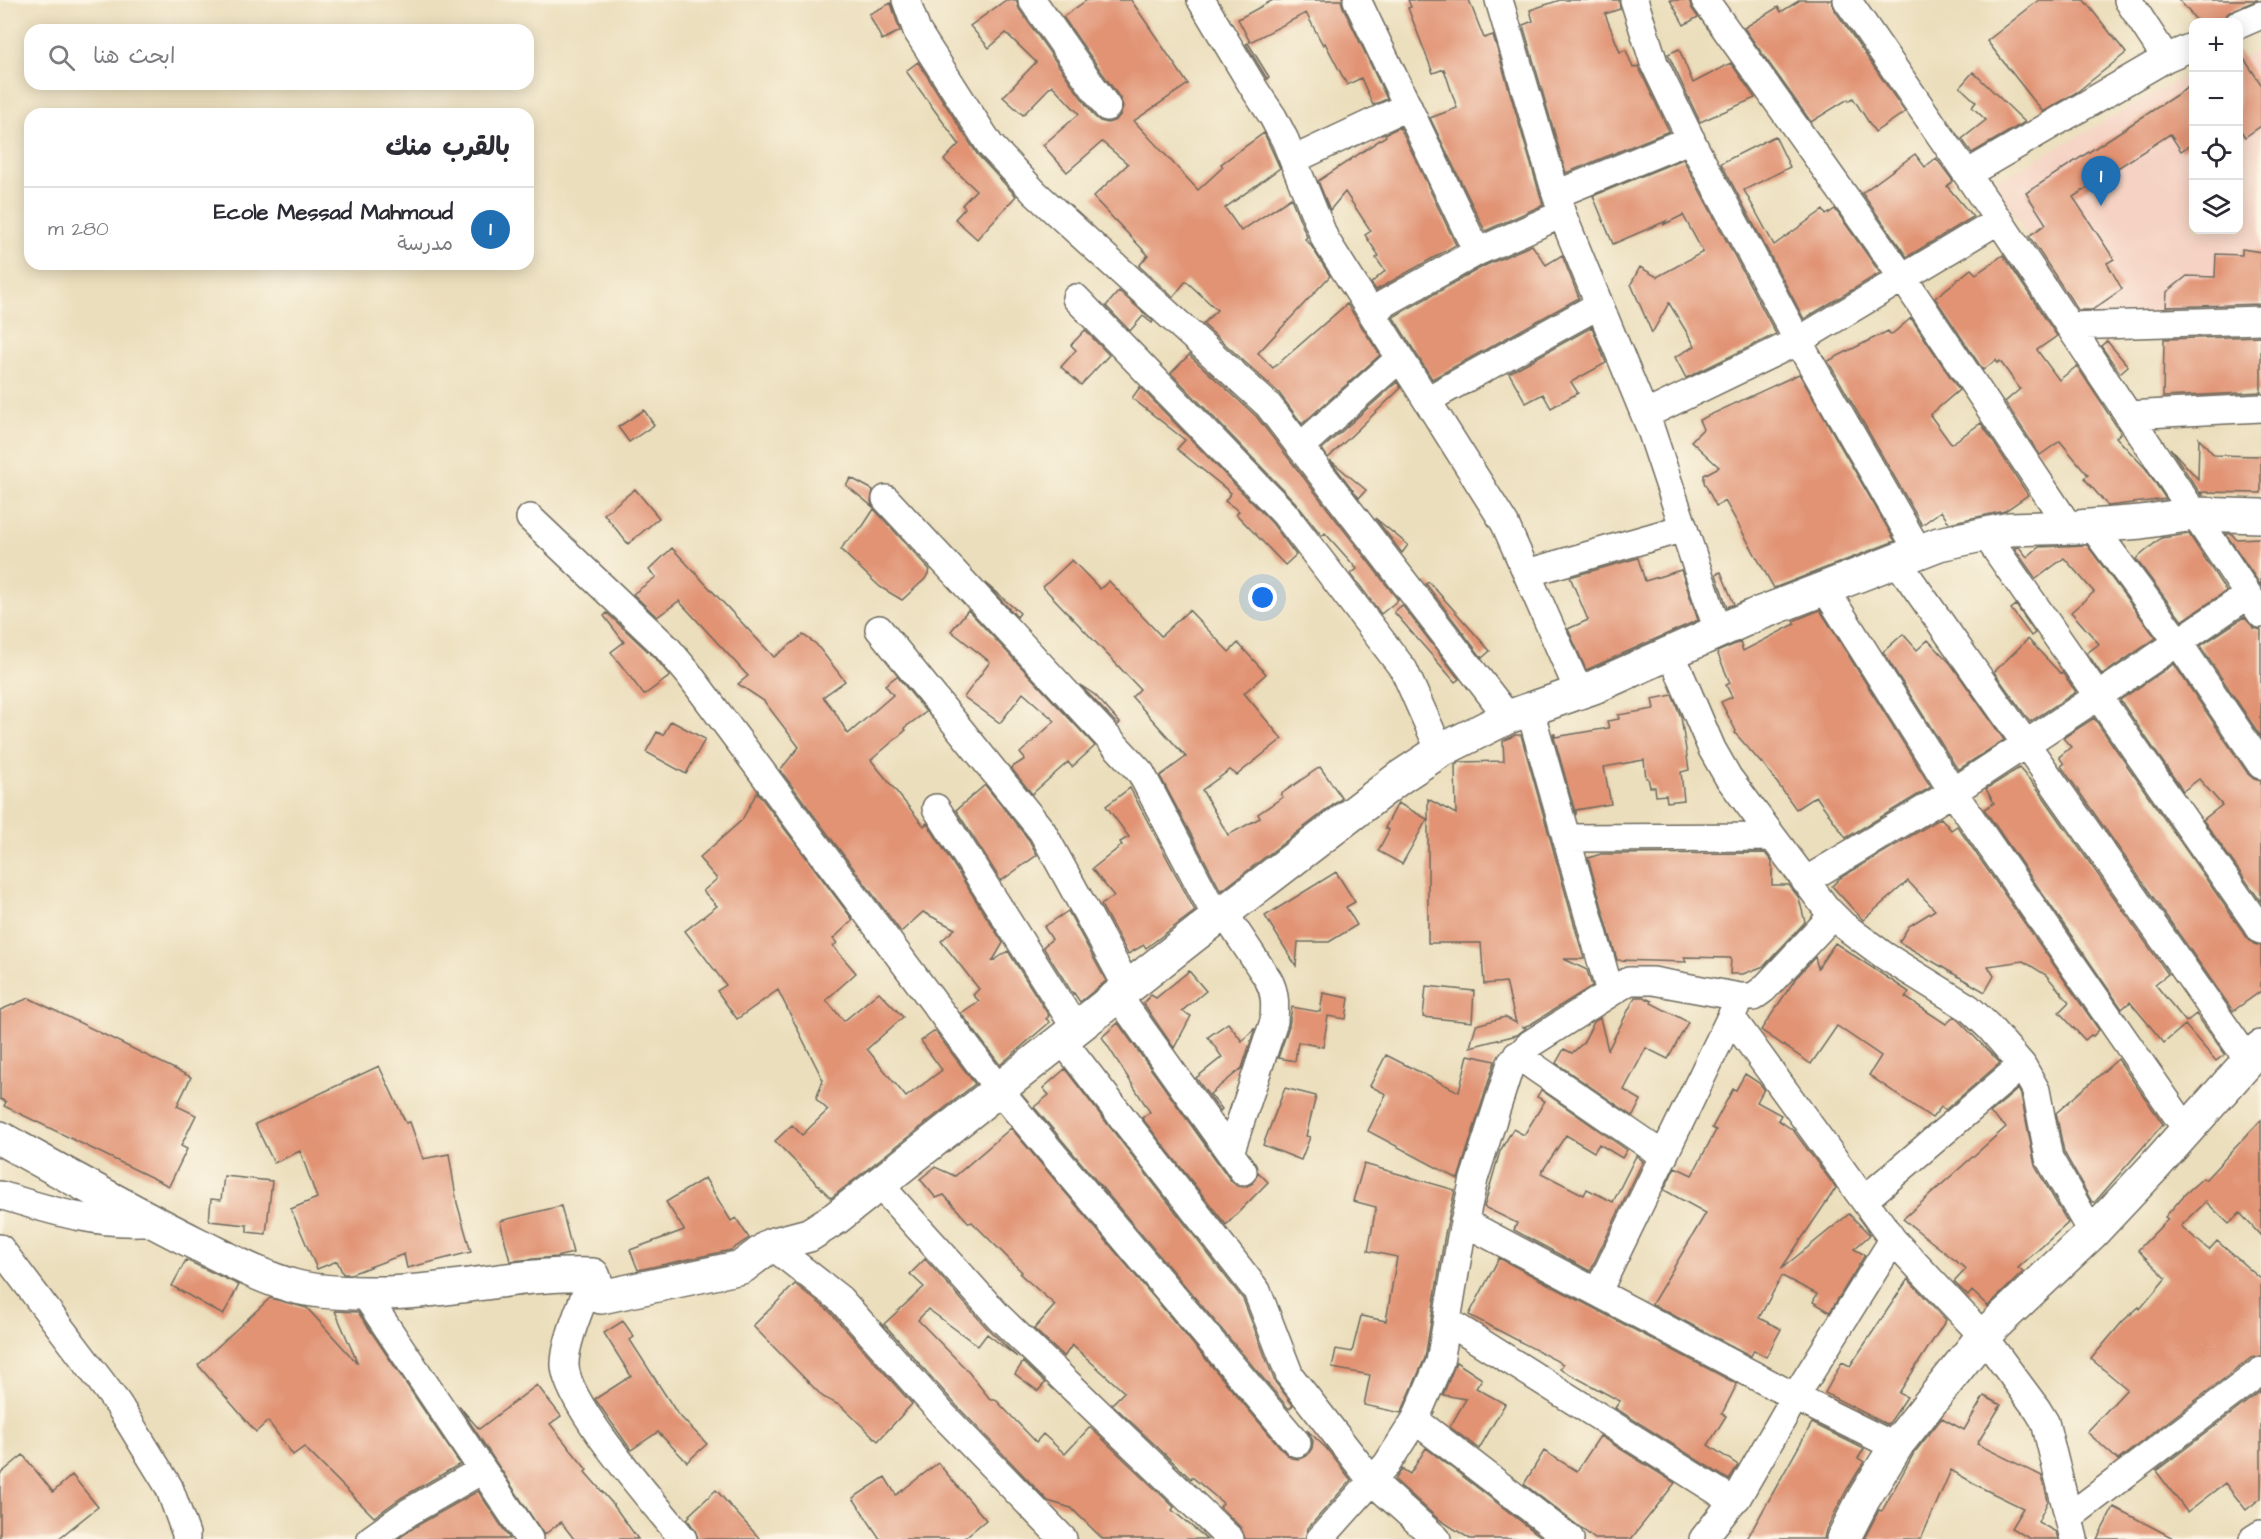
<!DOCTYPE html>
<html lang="ar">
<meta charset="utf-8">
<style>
body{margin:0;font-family:"Architects Daughter","Playpen Sans Arabic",sans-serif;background:#f7f7f7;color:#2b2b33;direction:rtl}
.controls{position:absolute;right:18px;top:18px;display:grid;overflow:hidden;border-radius:12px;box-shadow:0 3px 15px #0003}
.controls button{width:54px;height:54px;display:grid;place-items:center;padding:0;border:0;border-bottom:2px solid #e1e1e2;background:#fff;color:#2b2b33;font:30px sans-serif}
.you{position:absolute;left:1263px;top:598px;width:21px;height:21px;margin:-15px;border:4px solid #fff;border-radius:50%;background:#1a73e8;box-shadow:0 0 0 9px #1a73e833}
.badge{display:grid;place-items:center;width:39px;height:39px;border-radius:50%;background:#1f6fb2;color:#fff;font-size:20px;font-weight:700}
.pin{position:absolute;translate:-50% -50px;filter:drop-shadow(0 2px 3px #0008)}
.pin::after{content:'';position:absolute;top:32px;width:21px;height:18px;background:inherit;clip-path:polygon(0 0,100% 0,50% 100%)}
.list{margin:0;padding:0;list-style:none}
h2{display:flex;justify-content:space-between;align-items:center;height:78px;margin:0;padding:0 24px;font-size:26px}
h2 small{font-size:20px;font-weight:400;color:#7c7c81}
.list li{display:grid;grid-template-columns:39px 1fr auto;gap:18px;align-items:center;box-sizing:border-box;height:84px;padding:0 24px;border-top:2px solid #e1e1e2}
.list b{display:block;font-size:22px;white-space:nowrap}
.list p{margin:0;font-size:20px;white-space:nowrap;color:#7c7c81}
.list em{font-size:20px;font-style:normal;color:#7c7c81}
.icon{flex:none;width:33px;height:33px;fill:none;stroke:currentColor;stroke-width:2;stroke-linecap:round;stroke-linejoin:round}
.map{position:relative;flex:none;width:2261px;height:1539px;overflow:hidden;direction:ltr}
.search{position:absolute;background:#fff;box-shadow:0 3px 15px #0003;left:24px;top:24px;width:510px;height:66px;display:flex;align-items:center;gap:15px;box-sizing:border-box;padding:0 21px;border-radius:18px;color:#7c7c81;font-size:22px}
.panel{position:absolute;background:#fff;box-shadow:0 3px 15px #0003;left:24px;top:108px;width:510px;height:162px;border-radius:18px;direction:rtl}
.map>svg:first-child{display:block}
.built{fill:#f5d2c3}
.building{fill:#e19373}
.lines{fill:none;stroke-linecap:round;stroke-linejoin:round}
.street-casing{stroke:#6e6a5e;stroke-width:30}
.secondary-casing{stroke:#6e6a5e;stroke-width:36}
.street{stroke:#fff;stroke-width:27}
.secondary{stroke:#fff;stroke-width:33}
</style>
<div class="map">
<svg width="2261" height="1539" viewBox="0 0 2261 1539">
<rect width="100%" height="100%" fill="#fcf5e5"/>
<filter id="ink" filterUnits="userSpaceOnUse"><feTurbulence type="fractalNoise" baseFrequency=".0167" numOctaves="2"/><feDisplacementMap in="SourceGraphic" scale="12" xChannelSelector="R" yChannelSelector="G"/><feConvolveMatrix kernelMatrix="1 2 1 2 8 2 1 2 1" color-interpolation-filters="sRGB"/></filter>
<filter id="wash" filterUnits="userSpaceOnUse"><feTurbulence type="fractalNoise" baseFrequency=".008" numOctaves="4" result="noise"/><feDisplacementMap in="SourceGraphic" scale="24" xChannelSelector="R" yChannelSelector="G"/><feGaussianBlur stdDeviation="1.35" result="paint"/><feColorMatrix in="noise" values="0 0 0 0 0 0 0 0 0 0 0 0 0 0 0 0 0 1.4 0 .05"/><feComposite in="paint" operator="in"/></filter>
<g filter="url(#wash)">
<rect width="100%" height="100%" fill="#ebdebc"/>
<path class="built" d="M2261 49V317L2080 320 1994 183 2193 72 2194 230H2238L2239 53 2242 58Z"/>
<g id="blocks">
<path class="building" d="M1006 0H1016L1019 9 1094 116 1100 121 1108 123 1116 120 1121 114 1123 106 1120 98 1063 17 1087 0H1131L1188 84 1134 121 1198 190 1223 167 1221 164 1264 133 1280 168 1225 208 1241 231 1291 198 1307 237 1305 239 1310 244 1330 276 1258 353 1273 368 1347 304 1380 355 1302 424 1279 393 1203 324 1217 310 1186 281 1173 297 1139 266 1148 255 1093 197 1128 164 1102 142 1067 172 1043 145 1079 114 1052 85 1023 115 1003 97 1036 62 1006 33 989 48 970 26Z
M1273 0H1341L1343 7 1387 99 1373 105 1361 78 1347 85 1325 43 1323 45 1306 13 1250 42 1238 19Z
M1408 0H1469L1484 38 1493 35 1543 205 1485 231 1430 118 1457 108 1444 69 1433 73 1408 8 1411 7Z
M1560 0H1619L1620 9 1605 14 1620 52 1626 50 1633 68 1638 66 1669 131 1566 173 1523 25 1533 21 1530 10Z
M1670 0H1689L1692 9 1698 17 1684 25Z
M1800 0H1831L1834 9 1905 112 1875 132 1853 98 1849 101 1848 99 1811 122 1744 28 1778 7 1781 12Z
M2039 0H2084L2126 53 2077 92 2043 112 1987 41Z
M2179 0H2258L2231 11 2226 15 2223 22H2198Z
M891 3 900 31 882 40 869 14Z
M1248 43 1269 77 1267 79 1246 44Z
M1679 49 1693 83 1731 63 1755 98 1700 122 1668 54Z
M2238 50 2261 84V126L2245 137 2238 127Z
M918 62 977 154 1016 196 977 239 955 219 965 208 962 205 976 190 944 160 959 144 906 71Z
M1973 72 2025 122 1972 153 1962 139 1986 120 1972 107 1976 102 1960 87Z
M2193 84V143L2181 151 2170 134 2073 197 2114 259 2107 263 2122 289 2092 310H2078L2029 236 2046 224 2026 193Z
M1400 127 1456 245 1376 290 1371 283 1385 271 1376 258 1379 256 1365 235 1371 231 1345 192 1330 210 1318 181 1386 136 1385 134Z
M1775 136 1790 167 1744 190 1774 245 1823 210 1826 215 1835 209 1880 273 1804 319 1721 163Z
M1915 154 1925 167 1936 158 1953 181 1947 186 1973 217 1907 257 1862 193Z
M1683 159 1776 334 1686 378 1675 357 1695 346 1669 303 1652 333 1631 284 1640 267 1657 277 1703 252 1683 215 1663 225 1666 221 1613 244 1593 196Z
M1532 245 1546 265 1562 255 1579 298 1432 379 1393 317 1484 266Z
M2242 249 2261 252V304L2166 307 2167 292 2187 276 2215 277 2216 254 2242 255Z
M2003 255 2057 336 2037 350 2059 380 2077 366 2121 433 2116 437 2146 469 2166 499 2108 506 2084 478 2088 475 2060 441 2040 455 2005 402 2020 389 2000 361 1997 363 1996 360 1983 370 1935 298 1971 269 1976 274Z
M1119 291 1153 321 1152 323 1143 316 1130 331 1106 306Z
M1911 318 1959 390 1930 415 1951 444 1981 423 2028 495 2005 511 1949 523 1941 511 1922 525 1828 361 1888 331 1891 335Z
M1592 327 1606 363 1571 382 1578 393 1551 408 1543 394 1526 403 1509 373Z
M1085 330 1109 355 1081 385 1061 367 1076 350 1071 345Z
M2261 336V392L2163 397 2164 339Z
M2107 341 2128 366 2120 373 2101 346Z
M1189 355 1256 416 1398 600 1381 614 1351 574 1357 569 1325 533 1322 536 1295 502 1171 373Z
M1799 374 1895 541 1774 588 1725 501 1716 506 1704 482V475L1719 467 1691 441 1703 429 1699 420Z
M1397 382 1401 388 1328 458 1322 449Z
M1140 387 1272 523 1296 555 1285 565 1236 514 1239 511 1225 501 1231 493 1177 449 1185 440 1132 398Z
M644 410 654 425 629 442 618 427Z
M2199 438 2214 455 2261 456V493L2200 492 2203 495H2201L2170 448 2198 479Z
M1330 460 1366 490 1359 498Z
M851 478 873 490 871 502 873 507 846 485Z
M635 489 659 518 628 544 604 514Z
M874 509 930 570 925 579 902 600 880 587 841 550 845 543 863 526Z
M1375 518 1408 545 1402 553Z
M2189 534 2226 591 2182 621 2136 559 2161 538Z
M2226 534H2232L2236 539 2261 538V586Z
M2087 545 2156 638 2102 675 2087 653 2099 644 2071 612 2094 592 2064 558 2036 579 2014 548 2019 547 2027 557 2039 547Z
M672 548 774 657 803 635 816 644 845 681 823 697 835 712 848 734 893 695 885 685 897 676 926 712 904 728 906 730 871 760 924 826 927 823 1003 943 992 962 1008 951 1049 1016 1046 1019 1050 1022 1000 1065 961 1013 979 1001 973 995 979 989 941 941 955 929 923 912 901 932 780 770 799 747 764 701 738 684 748 676 679 601 657 617 633 594 656 577 649 570Z
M1638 558 1645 581 1681 570 1698 620 1586 670 1568 629 1588 620 1570 577Z
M1072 560 1100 589 1109 581 1161 636 1189 610 1229 652 1238 643 1266 674 1244 693 1282 739 1237 775 1230 770 1202 790 1228 835 1260 818 1258 814 1283 797 1281 794 1320 767 1342 798 1221 891 1160 776 1186 757 1132 697 1140 689 1043 587Z
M1721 572 1734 604 1727 607 1716 574Z
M1429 582 1490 651 1482 658 1426 584Z
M985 583 1020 613 1017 617Z
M1402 605 1459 679 1455 682 1394 612Z
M2016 605 2035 633 2031 636 2011 609Z
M968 610 1095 746 1072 767 1068 762 1032 794 1011 768 1025 759 1020 753 1055 721 1023 693 1000 723 964 697 990 662 951 631Z
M1820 610 1931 787 1846 838 1816 796 1796 809 1762 762 1761 763 1735 733 1736 731 1721 702 1732 697 1726 685 1730 683 1717 652 1740 642 1743 651 1795 624 1793 621Z
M607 613 656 659 670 676 644 695 611 652 624 642 604 616Z
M2244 617 2254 628 2261 630V737L2200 646Z
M1903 634 1917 650 1928 640 1951 664 2004 740 1958 770 1883 652Z
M2028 639 2060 673 2062 672 2076 692 2030 722 1994 672Z
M2174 664 2248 774 2254 779 2261 781V902L2203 820 2222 805 2199 779 2183 791 2120 700Z
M1080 685 1095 695 1120 723 1118 725Z
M1672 695 1681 717 1689 770 1681 772 1684 800 1667 802 1666 795 1656 796 1655 787H1650L1648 778H1646L1644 760 1604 767 1611 804 1576 810V815L1553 734H1555V737L1609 728 1607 721 1619 719 1618 715 1654 709 1652 699Z
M2094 718 2248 939 2254 944 2261 946V991L2233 1011 2061 766 2064 764 2059 757 2071 747 2063 738Z
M671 721 705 739 686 774 646 752 657 732 663 735Z
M1515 735H1521L1584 959H1564L1587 970 1592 986 1531 1024 1523 1027 1526 1028 1517 1035 1470 1047 1476 1025 1505 1017 1516 1023 1506 982 1484 984 1481 943H1428V799L1456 814 1455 765 1460 762 1504 761 1503 741Z
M2019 768 2037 788 2168 974 2155 984 2186 1022 2196 1014 2225 1054 2216 1061 2185 1025 2164 1043 2130 1002 2122 1009 1984 809 1994 803 1986 789Z
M985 785 1029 840 1037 855 1001 881 956 810Z
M1130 788 1195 911 1146 948 1144 945 1128 954 1101 905 1114 896 1092 869 1122 845 1120 842 1129 837 1106 806Z
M757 792 853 920 833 939 837 943 833 946 856 973 826 1000 844 1021 879 992 903 1017 867 1049 906 1097 942 1070 921 1041 935 1031 975 1084 831 1198 775 1141 792 1125 802 1135 828 1110 816 1099 823 1080 778 990 737 1019 717 991 726 985 685 931 717 906 703 891 717 879 699 858 742 820Z
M1398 803 1427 819 1402 864 1378 851 1389 830 1385 828Z
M1941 818 1951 830 1957 826 2099 1030 2093 1036 2091 1035 2085 1040 2059 1012 2069 1002 2046 975 2023 961 1988 966 1994 976 1985 992 1899 942 1909 926 1935 910 1908 881 1863 920 1832 886 1840 878Z
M1765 853 1772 862V885H1789L1799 898 1805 922 1764 966 1743 974H1730L1731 958 1684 957 1686 962 1617 960 1588 858 1601 854Z
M1336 872 1355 902 1346 907 1357 925 1329 942H1298L1296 966 1265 916Z
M1068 911 1106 981 1080 1002 1074 993 1073 994 1043 947 1052 939 1044 927Z
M1835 943 1909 992 1905 997 1946 1024 1954 1017 1959 1021 2000 1063 1945 1110 1941 1107 1932 1118 1869 1075 1881 1056 1837 1026 1811 1064 1761 1030 1796 978 1815 957 1818 968Z
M1189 971 1206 991 1182 1011 1191 1016 1174 1048 1143 1003 1151 995 1156 998Z
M1426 986 1474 991 1472 1022 1423 1017Z
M1323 993 1349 998 1346 1019 1328 1016 1323 1047 1298 1042 1295 1061 1278 1058 1289 1026 1292 1007 1320 1012Z
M1635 997H1643L1652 1001 1651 1003 1688 1022 1668 1059 1646 1048 1624 1090 1641 1100 1633 1116 1556 1063 1564 1049 1572 1053 1583 1043 1594 1022 1600 1018 1608 1050Z
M29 998 191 1077 177 1106 196 1115 181 1146 187 1149 169 1186 4 1106 6 1102 0 1099V1010Z
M1118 1023 1231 1181 1237 1186 1245 1187 1253 1183 1258 1172 1268 1182 1226 1225 1142 1118 1150 1112 1102 1037Z
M1228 1023 1242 1041 1255 1028 1242 1068 1210 1094 1222 1109 1220 1111 1196 1078 1222 1057 1208 1037Z
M1386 1055 1459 1092 1468 1055 1495 1061 1458 1179 1368 1131 1386 1094 1370 1086Z
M2118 1059 2163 1124 2095 1202H2092L2064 1152 2056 1113Z
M379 1066 406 1123 410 1122 423 1159 449 1154 457 1203 471 1252 407 1268 404 1254 351 1274H343L337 1261 317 1269 291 1209 317 1198 300 1151 274 1163 255 1124Z
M1065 1069 1243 1299 1275 1382 1293 1405 1289 1409 1034 1107 1049 1095 1043 1088Z
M1745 1074 1759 1083 1764 1089 1757 1102 1781 1115 1778 1120 1793 1130 1836 1188 1781 1269 1849 1214 1870 1235 1854 1249 1865 1255 1830 1312 1813 1302 1817 1294 1782 1276 1759 1318 1781 1329 1766 1357 1754 1350 1751 1356 1652 1304 1706 1213 1664 1190 1675 1167 1692 1175 1716 1130 1712 1128 1733 1089 1736 1090Z
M1285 1088 1316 1096 1306 1136 1310 1137 1301 1160 1263 1145Z
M2018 1089 2021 1095 2035 1166 2068 1223 2018 1268 2023 1272 1988 1306 1972 1291 1968 1296 1954 1282 1966 1269 1903 1219 2006 1127 1990 1113Z
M1541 1090 1627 1150 1622 1158 1599 1144 1594 1152 1566 1135 1541 1173 1584 1195 1587 1189 1613 1202 1636 1156 1643 1161 1590 1271 1514 1230 1517 1223 1484 1207 1500 1151 1513 1129 1524 1135 1545 1101 1537 1097Z
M2261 1120V1236L2240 1213 2229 1224 2206 1202 2181 1226 2209 1250 2217 1241 2261 1279V1356L2251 1358 2118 1460 2087 1432 2127 1389 2091 1359 2123 1321 2139 1307 2140 1309 2166 1278 2138 1250 2168 1219 2165 1217 2185 1194 2203 1178 2205 1180Z
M1011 1128 1285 1453 1291 1458 1299 1459 1308 1455 1312 1448 1313 1441 1307 1430 1326 1448 1351 1480 1308 1528 1305 1539H1245L1241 1528 1220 1507 1223 1503 1192 1477 1191 1479 1112 1404 1124 1392 1072 1345 1064 1357 1034 1329 1055 1305 1020 1274 1022 1272 972 1222 969 1223 944 1195 936 1198 920 1179 935 1167 955 1176Z
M1364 1164 1455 1190 1445 1234 1425 1358 1401 1413 1364 1405 1370 1375 1332 1368 1336 1349 1352 1352 1361 1316 1386 1321 1397 1257 1368 1251 1376 1207 1353 1201Z
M224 1176 272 1181 266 1234 247 1232V1225L209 1221 211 1199 221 1200Z
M705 1178 731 1221 736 1218 749 1238 731 1250 638 1270 630 1250 684 1230 666 1202Z
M561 1206 573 1253 556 1257 510 1261 500 1221Z
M1499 1258 1737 1384 1722 1414 1726 1416 1708 1445 1738 1465 1729 1480 1615 1408 1620 1401 1560 1369 1563 1364 1469 1315Z
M925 1259 987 1328 1017 1357 987 1334 978 1346 928 1309 918 1320 966 1369 990 1399H995L1036 1442 1043 1434 1065 1454 1090 1427 1174 1507 1172 1510 1207 1539H1103L1071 1508 1048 1501 956 1405 884 1324 924 1287 910 1274Z
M186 1260 239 1285 223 1315 172 1286Z
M1908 1279 1946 1320 1899 1393 1907 1397 1888 1425 1825 1393 1842 1362 1850 1366Z
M795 1284 829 1311 912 1404 878 1441 841 1406 823 1397 753 1326Z
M270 1298 307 1308 358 1364 335 1311 358 1312 460 1464 401 1498 374 1517 304 1447 293 1455 268 1421 256 1432 198 1365Z
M623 1321 634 1337 630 1340 677 1413 707 1444 687 1462 658 1432 631 1450 595 1399 631 1376 604 1333Z
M1023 1362 1045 1383 1038 1391 1015 1374Z
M1456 1362 1482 1379 1476 1388 1505 1404 1479 1449 1450 1427 1466 1399 1443 1395Z
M537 1385 561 1416 550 1424 587 1470 585 1472 612 1503 638 1539H574L561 1522 544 1535 459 1406 479 1429Z
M2261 1391V1498L2246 1510 2225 1483 2187 1512 2156 1471Z
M1984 1396 2001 1405 1977 1444 2042 1476 2048 1501 2038 1522 2056 1532 2058 1539H2031L2011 1528 2023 1508 1984 1489 1951 1470 1921 1539H1864L1879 1510 1882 1511 1914 1453 1942 1418 1964 1430Z
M1812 1423 1864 1449 1858 1458 1864 1462 1847 1489 1826 1530 1824 1539H1747Z
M1600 1436 1675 1483 1631 1539H1595L1524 1484 1544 1451 1577 1471Z
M1426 1448 1544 1539H1470L1437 1518 1395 1480 1402 1469 1410 1474Z
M23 1455 53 1492 72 1475 98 1507 58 1539H0V1474Z
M938 1463 986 1520 963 1539H880L853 1498 885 1477 896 1495Z
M716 1490 760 1539H698L695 1530 687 1519 690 1516 689 1515Z
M478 1491 510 1539H398L418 1525Z
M2114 1507 2175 1539H2097Z"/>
</g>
</g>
<g filter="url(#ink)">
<use href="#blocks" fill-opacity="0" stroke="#6e6a5e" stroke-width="1.5"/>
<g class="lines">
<defs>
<path id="street" d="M906 0 917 31 990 145 1035 193 1268 405 1508 717
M1032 0 1107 107
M1201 0 1255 90 1273 117 1285 140 1325 239 1505 524 1579 692
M1357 0 1477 252
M1499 0 1562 214 1651 430 1718 631
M1634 0 1654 63 1696 150 1798 341 1919 552
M1705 0 1903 278 2069 527
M1847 0 2004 228 2261 614
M2238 25 2261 15
M2166 58 2194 46
M1293 160 1408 106
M1967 174 2166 58 2128 0
M1557 194 1691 139
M1076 298 1284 513 1404 670 1440 751
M1371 311 1477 252 1562 214
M2069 326 2261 320
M1427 400 1599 305
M1645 415 1798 341 1999 220
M2128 415 2261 408
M1300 447 1400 358
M886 499 1141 773 1217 918
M530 518 667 648 688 673 999 1090 1297 1443
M2092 526 2178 642 2261 765
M1985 534 2261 930
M1897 561 2249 1061
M1527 573 1684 528
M1825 589 1953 792 2187 1130
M879 629 1042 831 1128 988
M1671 653 1712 749 1728 777 1826 908 1843 925 1885 956 1969 1008 1989 1027 2022 1065 2036 1090 2049 1158 2092 1233
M1530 710 1610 992
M936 808 1076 1029
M1566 838 1772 837
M1805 881 1953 792 2097 697 2248 595
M1224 913 1268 979C1276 993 1275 1006 1274 1021L1230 1153
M1118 996 1243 1171
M1731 1017 1893 1240 1983 1336 2037 1409 2045 1422 2074 1539
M1062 1040 1257 1291 1290 1376 1372 1481 1437 1539
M1517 1055 1664 1156
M878 1183 999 1317 1230 1539
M0 1195C49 1210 101 1227 153 1221
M1864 1200 2022 1065
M1464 1222 1795 1397 1896 1447
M771 1245 840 1299 944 1416 1063 1539
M0 1248 118 1404 169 1487 186 1534V1539
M593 1275C584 1299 564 1342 565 1366 567 1406 656 1505 683 1539
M1598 1291 1737 1004
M364 1293 529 1539
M1447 1321 1733 1501
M1415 1420 1570 1539
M2069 1517 2261 1371
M371 1539 409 1512 482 1470
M1320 1539 1387 1464 1415 1420 1440 1362 1461 1237 1474 1179 1511 1063 1530 1044 1629 981H1653L1740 997H1753L1764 989 1833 915
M1703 1539 1733 1501 1737 1498 1795 1397 1893 1240
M2253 1539 2261 1534"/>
<path id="secondary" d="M0 1138C65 1174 131 1211 197 1244 228 1259 260 1277 293 1286 314 1292 344 1293 366 1293 442 1295 517 1272 593 1275L601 1297 742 1267 771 1245 809 1235 836 1218 1192 937 1399 778 1440 751 1508 717 1594 687 1753 616 1939 544 2010 529 2078 527 2141 522 2194 514 2261 516
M1843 1539 1864 1498 1898 1443 1983 1336 2092 1233 2154 1167 2261 1047"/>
</defs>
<use href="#street" class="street-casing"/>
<use href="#secondary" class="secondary-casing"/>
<use href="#street" class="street"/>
<use href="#secondary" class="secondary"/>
</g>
</g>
</svg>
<div class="controls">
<button>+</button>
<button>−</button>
<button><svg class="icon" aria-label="locate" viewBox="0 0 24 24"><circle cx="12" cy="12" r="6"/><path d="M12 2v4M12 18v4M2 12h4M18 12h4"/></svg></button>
<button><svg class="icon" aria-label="layers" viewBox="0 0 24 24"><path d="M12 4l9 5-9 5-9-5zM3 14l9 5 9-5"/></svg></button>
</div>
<div class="you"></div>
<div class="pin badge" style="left:2101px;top:206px">1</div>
<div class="search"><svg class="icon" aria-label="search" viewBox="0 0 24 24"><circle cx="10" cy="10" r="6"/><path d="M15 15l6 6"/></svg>ابحث هنا</div>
<section class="panel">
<h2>بالقرب منك<small></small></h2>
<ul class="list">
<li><span class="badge">1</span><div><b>Ecole Messad Mahmoud</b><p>مدرسة</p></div><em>280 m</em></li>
</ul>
</section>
</div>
